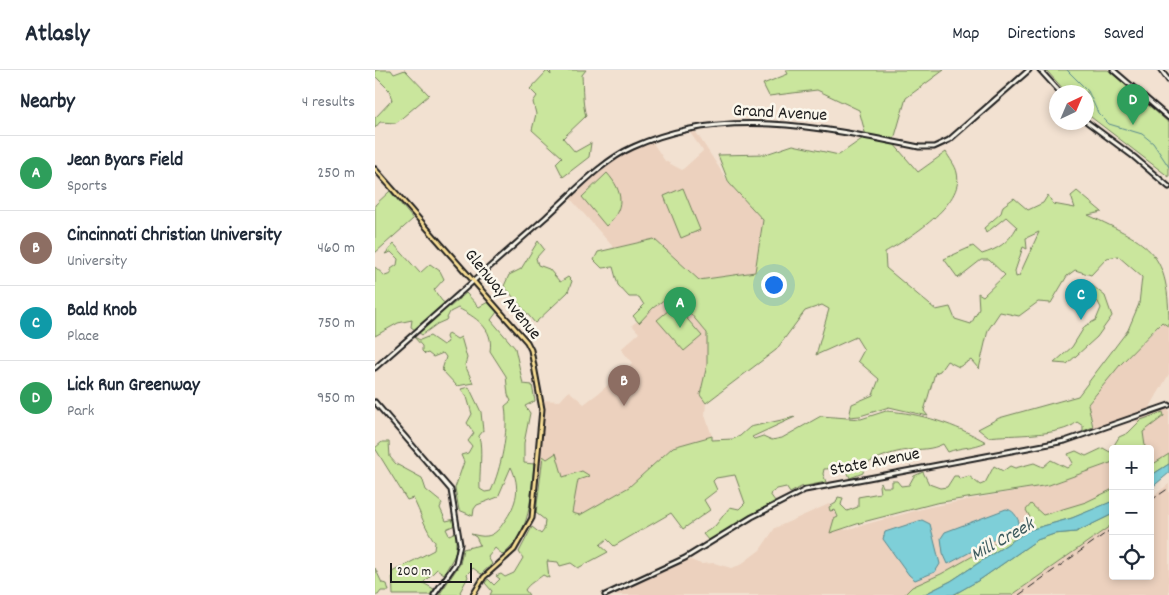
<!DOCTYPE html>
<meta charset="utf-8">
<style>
body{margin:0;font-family:Dekko,sans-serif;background:#f2f2f3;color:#1f2937}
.controls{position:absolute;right:15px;bottom:15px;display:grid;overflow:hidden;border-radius:5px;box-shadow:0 2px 8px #0003}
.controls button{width:45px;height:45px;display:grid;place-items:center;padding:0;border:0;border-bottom:1px solid #e0e1e3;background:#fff;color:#1f2937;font:25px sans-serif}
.compass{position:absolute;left:674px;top:15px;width:45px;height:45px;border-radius:50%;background:#fff;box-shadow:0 2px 8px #0003;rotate:44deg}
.scale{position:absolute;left:15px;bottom:12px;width:82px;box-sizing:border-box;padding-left:5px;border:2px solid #1c1c1c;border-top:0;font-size:14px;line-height:18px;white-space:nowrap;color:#1c1c1c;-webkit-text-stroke:4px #fbf7ec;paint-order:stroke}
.you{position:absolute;left:398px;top:214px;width:18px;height:18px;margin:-12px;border:4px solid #fff;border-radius:50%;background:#1a73e8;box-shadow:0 0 0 8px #1a73e833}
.badge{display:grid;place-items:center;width:32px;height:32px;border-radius:50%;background:#d1495b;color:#fff;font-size:16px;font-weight:700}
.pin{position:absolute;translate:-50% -41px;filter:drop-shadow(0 1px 2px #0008)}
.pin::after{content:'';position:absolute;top:26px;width:18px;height:15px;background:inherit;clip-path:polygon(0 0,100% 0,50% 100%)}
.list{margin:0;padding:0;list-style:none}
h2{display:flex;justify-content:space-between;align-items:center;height:65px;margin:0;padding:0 20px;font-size:21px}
h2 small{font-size:16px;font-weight:400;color:#747a83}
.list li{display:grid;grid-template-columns:32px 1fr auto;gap:15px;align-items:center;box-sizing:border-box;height:75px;padding:0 20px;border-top:1px solid #e0e1e3}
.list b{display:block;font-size:19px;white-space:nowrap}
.list p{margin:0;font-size:16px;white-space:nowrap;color:#747a83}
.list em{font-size:16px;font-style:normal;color:#747a83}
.icon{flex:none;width:28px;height:28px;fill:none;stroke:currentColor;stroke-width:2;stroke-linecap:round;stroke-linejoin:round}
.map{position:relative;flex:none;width:794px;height:525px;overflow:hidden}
header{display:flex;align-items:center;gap:30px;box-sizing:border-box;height:70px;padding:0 25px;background:#fff;border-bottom:1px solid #e0e1e3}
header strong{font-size:24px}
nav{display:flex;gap:28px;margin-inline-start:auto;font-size:18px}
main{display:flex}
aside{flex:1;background:#fff}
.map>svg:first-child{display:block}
.built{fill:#ecd1be}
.green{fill:#cae69d;stroke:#73815c;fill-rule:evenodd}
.water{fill:#7ecfd8;stroke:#57878d}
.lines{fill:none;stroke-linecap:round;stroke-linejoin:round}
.stream{stroke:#57878d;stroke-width:1}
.secondary-casing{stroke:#1c1c1c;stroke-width:7}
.primary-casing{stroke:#1c1c1c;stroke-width:7}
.secondary{stroke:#fbf7ec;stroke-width:3}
.primary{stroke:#fadf96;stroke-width:3}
.rail{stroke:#1c1c1c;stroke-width:1;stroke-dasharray:8 4;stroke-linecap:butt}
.labels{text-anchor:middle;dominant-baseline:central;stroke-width:5;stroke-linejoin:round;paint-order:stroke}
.street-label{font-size:18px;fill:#1c1c1c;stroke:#fbf7ec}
.water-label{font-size:19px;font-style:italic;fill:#3e5b5e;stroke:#fbf7ec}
</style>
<header>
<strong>Atlasly</strong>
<nav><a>Map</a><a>Directions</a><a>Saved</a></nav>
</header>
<main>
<aside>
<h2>Nearby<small>4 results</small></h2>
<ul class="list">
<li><span class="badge" style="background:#2e9e5b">A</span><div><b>Jean Byars Field</b><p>Sports</p></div><em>250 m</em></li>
<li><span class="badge" style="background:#8d6e63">B</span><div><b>Cincinnati Christian University</b><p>University</p></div><em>460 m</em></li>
<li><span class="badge" style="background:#0f9aa8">C</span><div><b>Bald Knob</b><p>Place</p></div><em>750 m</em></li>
<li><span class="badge" style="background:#2e9e5b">D</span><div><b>Lick Run Greenway</b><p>Park</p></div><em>950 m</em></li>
</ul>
</aside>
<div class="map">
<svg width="794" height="525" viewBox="0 0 794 525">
<rect width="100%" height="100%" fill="#f2e1d1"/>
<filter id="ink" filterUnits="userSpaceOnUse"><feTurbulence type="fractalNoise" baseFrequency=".02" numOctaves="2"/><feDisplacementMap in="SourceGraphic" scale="10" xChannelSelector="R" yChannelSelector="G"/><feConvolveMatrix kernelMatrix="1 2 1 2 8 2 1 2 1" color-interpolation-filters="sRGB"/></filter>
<g filter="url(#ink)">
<path class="built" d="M319 59 354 113 388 150 380 202 324 210 279 169 239 178 194 127 243 85 276 70 290 91 307 100 328 81 313 60Z
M298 223 332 263V295L325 325 331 333 330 345 337 366 298 377 254 417 197 450 200 418 161 407 167 339 165 330 185 331 194 321 209 334 225 322 257 293 246 279 264 263 257 255Z
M788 252 794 257V304L775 337 779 341 794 335V394L775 406V379H764L769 375 760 347 720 361 713 334 745 295Z
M738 392V431L654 460 576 511 548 525H230L310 488 326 494 339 493 356 498 365 495 385 480 400 458 454 434 470 460 554 437 674 415Z
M794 414V525H637L738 454V506H775V428Z"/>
<path class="green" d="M0 0H16L19 4 30 0 54 25 21 53 5 52 0 58V48L17 30 14 20 0 6Z
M175 0H211L207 5C208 19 207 33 211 46L188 68 200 82 216 73 214 87 188 107 181 93 187 87 157 60 161 44 158 32 162 26 155 19 172 1 176 5Z
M411 0H569L531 28 518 73 543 102 571 82C574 88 581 96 582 103 590 134 533 169 510 182L511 198 561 240 575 237 580 249 596 254 604 239 603 223 608 226 630 205 614 190H606L583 208 569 189 598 176 607 184C623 179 633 173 642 157L631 147 611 163 609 158 626 143 628 136 639 128 653 140 668 133 673 125 678 134 700 138 696 126 702 121 727 142 713 145C777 175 794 182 794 257L787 252 745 295 713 334 718 357 708 361V356L702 352C686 367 636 364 613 367L603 359 624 348 703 326 753 260 764 234 767 207 743 186 732 188 716 205 700 200 692 206 676 233 663 232 644 246 625 242 613 260 604 299 596 290 584 297 572 291 565 301 560 303 549 341 553 346 514 337 485 346 474 347 477 334 498 325 504 309 483 291 489 280 481 267 441 285 454 239 447 235 430 241 401 280 331 333 325 325 332 295V263L298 223 278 238 264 253 258 246 269 235 264 227H254L243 215 238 197 227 198 219 190 223 182 279 169 324 210 380 202 388 150 354 113 343 85 391 84 418 75 464 85 491 66 484 40 442 20 394 26 388 14 413 4ZM664 162 644 206 641 207 640 201 648 177 652 179 651 168Z
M671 0H733L794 53V107L712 44V22H691Z
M232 103C249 122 250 139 231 156L207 127Z
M308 118 325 160 306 168 289 126Z
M15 121 38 149 0 183V135Z
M163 171 169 179 161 188 163 195 174 199 185 212 193 207 197 211 193 222 160 253 129 216 134 205 146 199Z
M19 174 45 203 55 194 65 201 69 209 59 220 67 231 75 237 91 223 104 237 113 232 122 242 116 250 140 278 148 314 157 315 160 331 150 336 155 343 149 373V393L159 394C156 428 156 461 128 485L120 478 113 487 117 494 106 504 98 498 92 504 93 507 85 522 87 525H64L85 494 88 479 105 475 101 467 96 464C101 465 107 467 112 466 120 465 125 458 129 452 142 434 146 417 136 397L123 427 102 435 99 439 98 446 84 440 80 418 89 392 86 385 93 383 97 376 93 371 99 363 92 353 97 344 92 327 86 319 94 317 106 342 108 361 104 366C108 380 104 403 105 419L110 422 116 421C126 398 134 362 130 336L136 331 133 325 131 306 115 281C119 258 100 247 83 238L75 242 71 250 62 254 47 265 36 257 37 250 23 253 0 266V197L10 206 16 204V199L22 195 23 189 16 182 10 184Z
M713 212 730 226 737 246 722 267 692 294 679 293 697 277 710 256 721 250 726 238 723 232 699 213Z
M300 235 327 266 309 281 282 250Z
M73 263 82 269 86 267 92 288 90 295 98 313 82 316 67 300 71 287 68 283 58 287 53 283 50 284 47 281V276L39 267 45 270 55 266 68 275 73 272 71 267Z
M511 341C546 343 581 355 611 372 599 378 585 377 573 382L568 374C556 380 546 379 533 380 517 382 502 388 489 395L488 403 475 408 471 398 449 399 448 404 451 412 426 417 415 423 411 417 402 419 395 424 400 431 334 471 328 464 340 456 355 437 364 439 370 433 360 405 341 408 338 411 342 420 329 430 335 440 308 459 296 443 239 476 232 469 225 475 233 482 203 498 196 493 185 496 183 492 172 491 174 508 168 505C162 510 154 513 150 520L154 525H115L117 521 110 513 113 509 119 515 125 509 121 506 126 504 130 507 139 503 148 488 144 482 157 457 166 464 169 460 170 450 161 443 168 386 172 389 181 383 188 407 207 401 215 406 203 410 197 443 205 445 254 417 298 377 337 366V370L358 369 365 366 375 357 420 347 377 367 379 369 388 366 397 370 407 368 446 346 486 349Z
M788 342 789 346 768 362 770 376 764 379H738V392L674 415 561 433 488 452 455 463 459 449 463 447 460 440 455 441 454 437 461 433 463 427 468 428 466 435 472 441 483 437V427L505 423 504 416 506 412 508 417H517V411H522L526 416 534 415 539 406 548 402 554 414 565 418 572 417 579 406H583L584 409 594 406 605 415 610 413 619 396 628 401 635 396 640 398 659 393 668 397 676 390 692 398 698 393 693 384 701 381 711 386 728 378 735 382 744 367 753 363 766 350Z
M7 372H14L15 387 21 394 47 408 51 420 67 433 65 438 71 451 80 449V455L71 459 74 465 81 462V483L69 504 62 499 48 513 59 519 55 525H18L17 502 59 480 60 472C50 458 46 444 38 428L32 430 0 378Z
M794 384V394L775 406V396Z
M738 419V431L732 434 697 448 654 460 576 511 548 525H529L537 517 566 504 651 456 656 449 651 440 656 434 668 445 711 432Z
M738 444V454L637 525H578L606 509 662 470 679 464 701 462Z
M0 498 7 513 12 514 14 521H6L3 525H0Z"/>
<path class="water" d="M794 394V403L775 419V406Z
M738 431V444L701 462 679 464 662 470 606 509 578 525H548L576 511 654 460 697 448Z
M631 439C638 440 641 445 644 452L642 457 573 494 568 483 566 468 570 462Z
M547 450 555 454 565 494 560 502 540 510 534 505 508 469 510 462Z"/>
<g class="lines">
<path class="stream" d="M692 0 713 21 723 43 734 54 767 64 778 73 794 97"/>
<defs>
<path id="secondary" d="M665 0 685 22
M738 0 794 48
M786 0 794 11
M712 52 759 87 794 117
M0 298C56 248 113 198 170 148 196 125 226 91 258 77 348 35 451 58 544 77H559L574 70 654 0
M0 332 76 420 85 474 81 493 59 525
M230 525 310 488 377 447 430 420 690 371 794 335"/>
<path id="primary" d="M0 99 152 272 156 280 167 339 157 448 139 480 109 507 98 525"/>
</defs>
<use href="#secondary" class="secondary-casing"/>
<use href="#primary" class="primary-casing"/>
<use href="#secondary" class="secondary"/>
<use href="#primary" class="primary"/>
<path class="rail" d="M775 431 794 418
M644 525 738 458"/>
</g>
</g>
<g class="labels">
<g class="street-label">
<text transform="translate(405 44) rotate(3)">Grand Avenue</text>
<text transform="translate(127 225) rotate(51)">Glenway Avenue</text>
<text transform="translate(500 393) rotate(-11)">State Avenue</text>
</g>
<g class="water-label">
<text transform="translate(628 471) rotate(-29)">Mill Creek</text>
</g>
</g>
</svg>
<div class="controls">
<button>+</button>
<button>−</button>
<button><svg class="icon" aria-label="locate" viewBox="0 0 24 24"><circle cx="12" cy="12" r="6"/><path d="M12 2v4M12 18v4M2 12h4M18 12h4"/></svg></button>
</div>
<svg class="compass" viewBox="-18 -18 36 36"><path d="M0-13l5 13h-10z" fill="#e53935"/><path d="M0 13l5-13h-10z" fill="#747a83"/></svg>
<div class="scale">200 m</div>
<div class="you"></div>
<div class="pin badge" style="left:305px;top:258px;background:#2e9e5b">A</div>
<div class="pin badge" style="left:249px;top:336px;background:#8d6e63">B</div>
<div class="pin badge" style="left:706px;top:250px;background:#0f9aa8">C</div>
<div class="pin badge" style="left:758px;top:55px;background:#2e9e5b">D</div>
</div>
</main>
